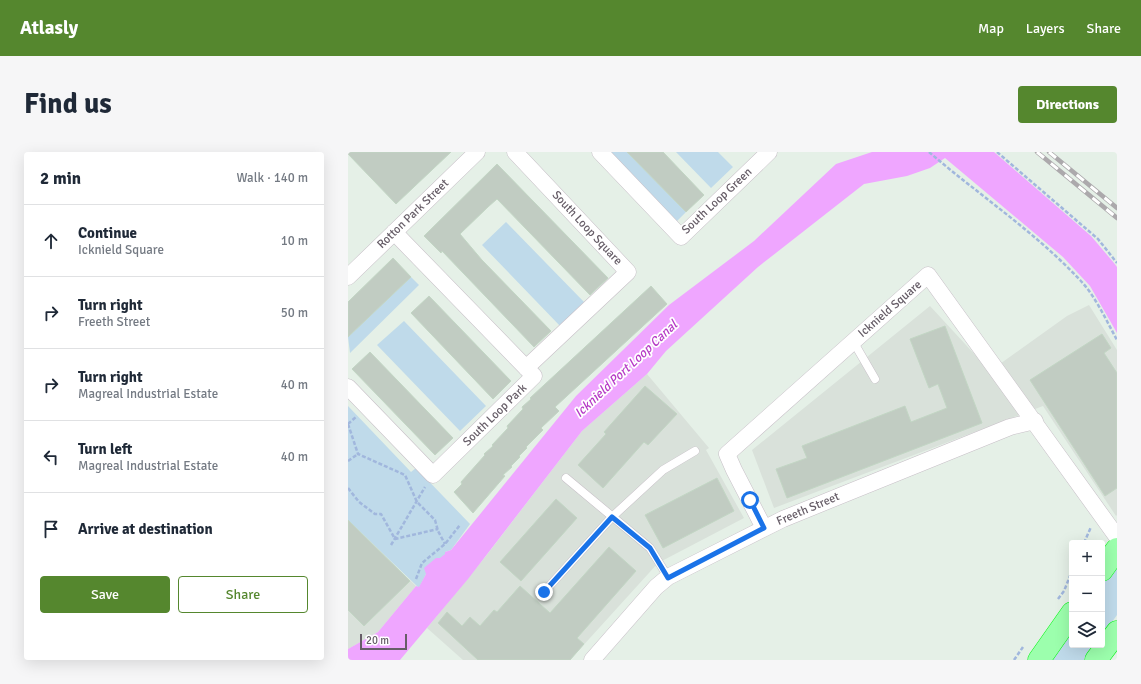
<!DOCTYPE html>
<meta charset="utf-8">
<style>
body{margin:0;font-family:Signika,sans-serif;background:#f6f6f7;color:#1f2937}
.controls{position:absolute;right:12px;bottom:12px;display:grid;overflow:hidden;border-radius:4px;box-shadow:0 4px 16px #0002}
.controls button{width:36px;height:36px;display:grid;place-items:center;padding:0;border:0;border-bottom:1px solid #e0e1e3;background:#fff;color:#1f2937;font:20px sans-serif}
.scale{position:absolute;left:12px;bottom:10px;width:47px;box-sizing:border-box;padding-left:4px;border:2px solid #665d67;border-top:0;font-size:11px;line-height:14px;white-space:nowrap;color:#665d67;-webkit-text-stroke:3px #fff;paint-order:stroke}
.stop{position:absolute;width:12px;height:12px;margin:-9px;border:3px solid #1a73e8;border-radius:50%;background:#fff}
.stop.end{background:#1a73e8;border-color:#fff;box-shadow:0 1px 4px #0008}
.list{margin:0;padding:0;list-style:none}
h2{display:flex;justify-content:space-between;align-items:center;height:52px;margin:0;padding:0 16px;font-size:17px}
h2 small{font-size:13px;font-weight:400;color:#747a83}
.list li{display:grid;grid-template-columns:26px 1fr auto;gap:12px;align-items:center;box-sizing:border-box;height:72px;padding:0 16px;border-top:1px solid #e0e1e3}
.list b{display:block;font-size:15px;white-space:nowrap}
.list p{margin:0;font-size:13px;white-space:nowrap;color:#747a83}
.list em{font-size:13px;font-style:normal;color:#747a83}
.actions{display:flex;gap:8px;padding:12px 16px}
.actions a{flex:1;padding:9px 0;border:1px solid #55872e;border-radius:4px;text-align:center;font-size:14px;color:#55872e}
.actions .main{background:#55872e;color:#fff}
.icon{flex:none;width:22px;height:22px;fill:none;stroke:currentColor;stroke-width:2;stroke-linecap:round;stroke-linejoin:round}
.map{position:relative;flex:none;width:769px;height:508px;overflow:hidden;border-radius:4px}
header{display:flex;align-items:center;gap:24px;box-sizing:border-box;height:56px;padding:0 20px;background:#55872e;color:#fff}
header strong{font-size:19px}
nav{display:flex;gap:22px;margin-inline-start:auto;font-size:14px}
.intro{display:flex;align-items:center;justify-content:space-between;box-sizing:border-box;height:96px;padding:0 24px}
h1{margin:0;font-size:28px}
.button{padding:10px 18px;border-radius:4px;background:#55872e;color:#fff;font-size:14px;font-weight:700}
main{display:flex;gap:24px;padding:0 24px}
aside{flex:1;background:#fff;border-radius:4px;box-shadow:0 4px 16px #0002}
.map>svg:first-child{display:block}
.industrial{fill:#d9e1da}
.green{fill:#bfdaea}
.water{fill:#efa6ff}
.building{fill:#c1ccc2;stroke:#c2d6c4}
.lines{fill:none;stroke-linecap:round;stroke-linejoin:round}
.service-casing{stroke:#c7bfc7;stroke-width:9}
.minor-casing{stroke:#c7bfc7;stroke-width:17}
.trunk-casing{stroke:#00f510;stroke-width:23}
.path{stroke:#a1b7dd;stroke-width:2.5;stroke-dasharray:4 2;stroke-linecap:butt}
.service{stroke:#fff;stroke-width:8}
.minor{stroke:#fff;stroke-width:16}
.trunk{stroke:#9cffad;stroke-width:22}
.rail-casing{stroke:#aca9ac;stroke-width:4.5}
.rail{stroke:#fff;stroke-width:3;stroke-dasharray:9;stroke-linecap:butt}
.route{stroke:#1a73e8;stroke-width:5}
.labels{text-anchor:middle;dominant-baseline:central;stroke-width:3.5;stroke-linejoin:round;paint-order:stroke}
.street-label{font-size:12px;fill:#665d67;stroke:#fff}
.water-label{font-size:13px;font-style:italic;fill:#b63ac6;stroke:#fff}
</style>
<header>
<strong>Atlasly</strong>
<nav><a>Map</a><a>Layers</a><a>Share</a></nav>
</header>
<div class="intro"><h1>Find us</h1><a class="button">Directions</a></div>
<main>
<aside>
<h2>2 min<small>Walk · 140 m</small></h2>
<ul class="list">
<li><svg class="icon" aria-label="ahead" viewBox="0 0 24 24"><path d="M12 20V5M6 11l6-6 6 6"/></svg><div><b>Continue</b><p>Icknield Square</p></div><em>10 m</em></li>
<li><svg class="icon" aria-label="right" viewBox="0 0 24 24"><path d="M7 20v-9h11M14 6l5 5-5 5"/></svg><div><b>Turn right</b><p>Freeth Street</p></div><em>50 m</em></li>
<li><svg class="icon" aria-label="right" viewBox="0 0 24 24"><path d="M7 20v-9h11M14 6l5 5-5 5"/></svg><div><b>Turn right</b><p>Magreal Industrial Estate</p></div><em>40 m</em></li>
<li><svg class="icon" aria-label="left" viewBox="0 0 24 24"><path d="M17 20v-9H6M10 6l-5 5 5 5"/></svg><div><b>Turn left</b><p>Magreal Industrial Estate</p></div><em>40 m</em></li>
<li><svg class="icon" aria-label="arrive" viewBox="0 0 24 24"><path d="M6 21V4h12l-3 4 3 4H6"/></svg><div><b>Arrive at destination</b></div></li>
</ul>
<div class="actions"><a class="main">Save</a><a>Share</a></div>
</aside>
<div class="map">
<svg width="769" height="508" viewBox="0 0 769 508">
<rect width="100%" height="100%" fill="#e5f0e7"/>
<path class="industrial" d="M741 153 769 198V363L768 364 695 254 426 356 404 298 582 154 642 219 719 164Z
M299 222 361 296 358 298 396 366 310 411 222 508H115L79 476 138 404 234 279Z
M0 368 68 434 30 480 0 497Z"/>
<path class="green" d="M262 0H279L338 60 329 69Z
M328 0H370L385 15 363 36Z
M158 70 236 150 213 175 134 93Z
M63 125 71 133 2 201 0 185Z
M56 169 138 254 112 279 29 193Z
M0 254 63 320 68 316 122 372 103 398 97 400 98 402 78 418V422L71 436 0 368Z
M769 410V463L754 484V431Z
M724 473V493H747L736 508H698Z"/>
<path class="water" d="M524 0H646L743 84 766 111 769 115V181L742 134 715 105 597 6 582 16 559 24 516 32 410 115 318 199 299 222 234 279 120 427 52 508H0V497L30 480 68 434 71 435 78 422 76 416 88 406H92L97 402V400L103 398 228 244 321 153 406 89 488 12Z"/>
<path class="building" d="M0 0H103L48 52 0 2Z
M279 0H315L356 43 338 60Z
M149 12 260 126 242 143 149 47 140 55 112 82 134 108 203 179 186 195 94 99 93 101 76 84Z
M45 106 63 125 0 185V150Z
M303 134 319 152 207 255 211 259 193 276 195 278 178 295 179 296 171 304 172 305 163 314 164 315 155 323 157 324 125 361 106 340 114 332 113 330 137 303 136 302 145 294 144 293 160 276 159 274 175 257 174 255 183 247 182 246Z
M81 144 163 229 145 247 63 161Z
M597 174 634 271 439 346 428 317 459 306 454 294 557 254 563 270 599 256 590 232 581 236 562 187Z
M754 182 763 196 756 201 769 221V336L757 344 682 228Z
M22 200 105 286 87 303 4 217Z
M297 234 329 262 300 293 296 290 255 336 230 313 258 282 256 280Z
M369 326 386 359 315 396 297 363Z
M208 347 229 366 173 429 152 410Z
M0 368 62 429 16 474 0 458Z
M261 395 288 419 229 486 236 492 222 508H130L90 471 99 460 114 474 122 465 132 474 146 458 149 460 172 434 202 461Z"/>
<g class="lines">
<defs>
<path id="service" d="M505 189 527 227
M218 326 302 396 320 425
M196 440 264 365 315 318 347 299"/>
<path id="minor" d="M167 0 280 120 178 216
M252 0 333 85 421 0
M0 125 129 0
M0 235 85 323 186 224 46 80
M416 376 386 318 379 302 580 123 769 385
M244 508 308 435 320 425 435 367 662 275 687 269"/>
<path id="trunk" d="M754 418 769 397
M691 508 724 461
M748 508 769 480"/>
</defs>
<use href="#service" class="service-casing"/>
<use href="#minor" class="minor-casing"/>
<use href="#trunk" class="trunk-casing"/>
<path class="path" d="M581 0C631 43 687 80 732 128 748 145 758 168 769 188
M649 0 750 87 769 111
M0 272 10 302 57 323 69 350 87 368 90 379 97 392
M0 272 9 264
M0 309 10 302
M0 336 11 350 27 362H33L47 387 90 377
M736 391 743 375
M43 393 77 335
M68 427 74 411 97 392 112 373
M710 447 716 439 724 419
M666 508 675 495"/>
<use href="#service" class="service"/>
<use href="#minor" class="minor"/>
<use href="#trunk" class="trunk"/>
<defs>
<path id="rail" d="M689 0 769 66
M701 0 769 56"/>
</defs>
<use href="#rail" class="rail-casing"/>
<use href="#rail" class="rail"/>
</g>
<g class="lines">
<path class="route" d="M196 440 264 365 302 396 320 426 416 376 402 348"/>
</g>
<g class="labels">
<g class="street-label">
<text transform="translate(369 49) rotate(-43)">South Loop Green</text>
<text transform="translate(65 62) rotate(-44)">Rotton Park Street</text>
<text transform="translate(239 76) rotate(47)">South Loop Square</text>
<text transform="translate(542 157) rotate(-41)">Icknield Square</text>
<text transform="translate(147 263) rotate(-44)">South Loop Park</text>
<text transform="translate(460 357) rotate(-23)">Freeth Street</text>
</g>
<g class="water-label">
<text transform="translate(278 217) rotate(-43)">Icknield Port Loop Canal</text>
</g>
</g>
</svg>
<div class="controls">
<button>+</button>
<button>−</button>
<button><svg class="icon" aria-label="layers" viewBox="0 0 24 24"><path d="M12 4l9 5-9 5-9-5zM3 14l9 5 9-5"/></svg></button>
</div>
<div class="scale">20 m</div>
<div class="stop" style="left:402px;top:348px"></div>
<div class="stop end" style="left:196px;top:440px"></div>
</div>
</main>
